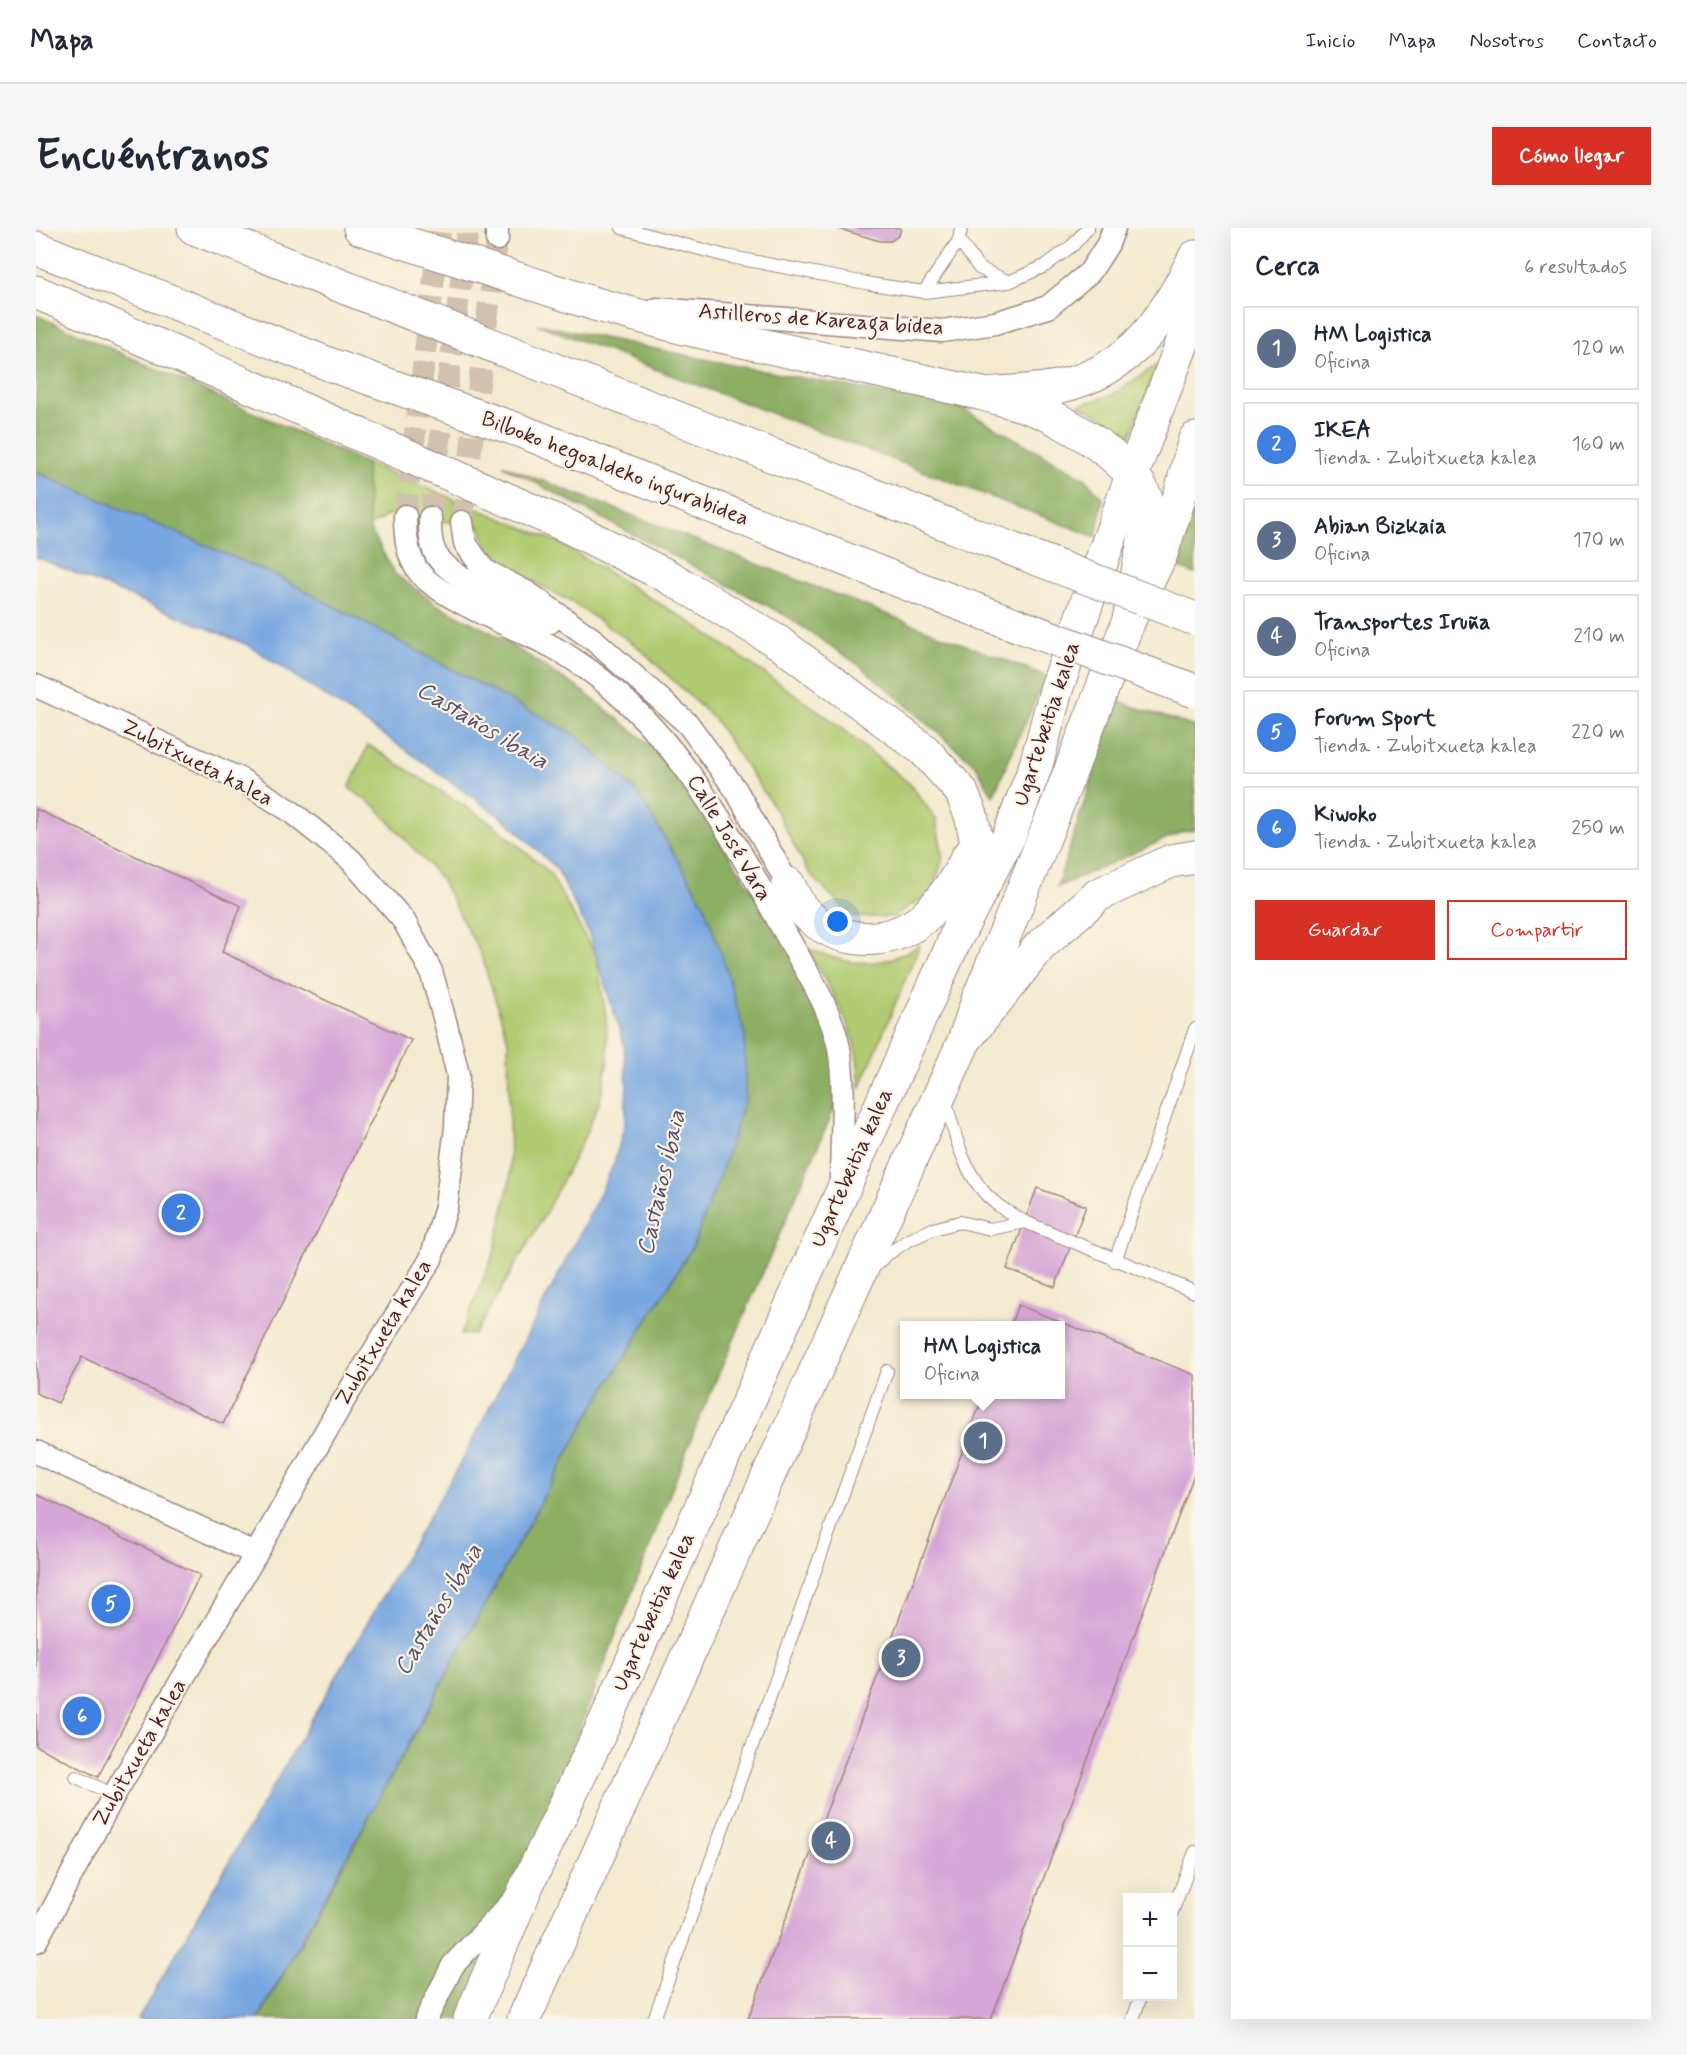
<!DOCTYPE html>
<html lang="es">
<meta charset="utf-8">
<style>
body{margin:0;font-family:Mynerve,sans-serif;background:#f6f6f7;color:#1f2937}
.controls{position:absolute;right:18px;bottom:18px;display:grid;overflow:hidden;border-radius:0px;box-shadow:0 6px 24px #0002}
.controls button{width:54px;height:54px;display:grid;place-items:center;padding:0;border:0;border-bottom:2px solid #e0e1e3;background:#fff;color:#1f2937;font:30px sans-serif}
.you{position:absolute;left:802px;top:694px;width:21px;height:21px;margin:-15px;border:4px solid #fff;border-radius:50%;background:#1a73e8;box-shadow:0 0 0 9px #1a73e833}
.badge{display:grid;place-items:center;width:39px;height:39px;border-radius:50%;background:#d93025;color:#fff;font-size:20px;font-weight:700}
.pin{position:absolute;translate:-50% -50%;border:3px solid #fff;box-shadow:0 2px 6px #0006}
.popup{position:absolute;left:864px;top:1093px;width:165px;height:78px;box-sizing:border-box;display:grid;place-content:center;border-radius:0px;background:#fff;filter:drop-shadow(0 2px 4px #0005);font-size:20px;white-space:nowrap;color:#747a83}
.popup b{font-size:22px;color:#1f2937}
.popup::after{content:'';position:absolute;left:50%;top:100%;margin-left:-12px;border:12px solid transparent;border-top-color:#fff}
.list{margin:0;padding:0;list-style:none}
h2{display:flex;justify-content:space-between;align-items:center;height:78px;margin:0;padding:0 24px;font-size:26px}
h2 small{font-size:20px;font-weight:400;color:#747a83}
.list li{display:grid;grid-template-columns:39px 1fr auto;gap:18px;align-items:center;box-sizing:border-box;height:84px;margin:0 12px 12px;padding:0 12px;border:2px solid #e0e1e3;border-radius:0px}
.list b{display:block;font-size:22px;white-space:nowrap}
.list p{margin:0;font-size:20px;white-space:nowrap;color:#747a83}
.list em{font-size:20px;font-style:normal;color:#747a83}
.actions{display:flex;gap:12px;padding:18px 24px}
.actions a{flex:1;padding:14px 0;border:2px solid #d93025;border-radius:0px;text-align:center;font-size:21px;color:#d93025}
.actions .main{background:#d93025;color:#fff}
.map{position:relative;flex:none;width:1159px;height:1791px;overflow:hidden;border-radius:0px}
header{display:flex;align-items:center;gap:36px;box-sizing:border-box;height:84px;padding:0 30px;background:#fff;border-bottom:2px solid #e0e1e3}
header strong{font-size:28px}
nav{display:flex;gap:33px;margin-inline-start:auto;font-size:21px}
.intro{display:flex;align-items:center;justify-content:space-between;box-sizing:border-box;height:144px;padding:0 36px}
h1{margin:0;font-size:42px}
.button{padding:15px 27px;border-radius:0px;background:#d93025;color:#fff;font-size:21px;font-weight:700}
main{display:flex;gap:36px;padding:0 36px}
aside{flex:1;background:#fff;border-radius:0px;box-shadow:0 6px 24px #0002}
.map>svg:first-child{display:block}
.green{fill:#b0cb71;stroke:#7d754e;stroke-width:1.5}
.forest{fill:#8caf63;stroke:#6b6747;stroke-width:1.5}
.water{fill:#76a6e0;stroke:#606286;stroke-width:1.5}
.building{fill:#d5a6d7}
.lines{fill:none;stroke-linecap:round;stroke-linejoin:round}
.street-tunnel{stroke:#d1c1af;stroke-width:22;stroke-dasharray:22 11;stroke-linecap:butt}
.lane-casing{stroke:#9e847e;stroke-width:14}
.street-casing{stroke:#9e847e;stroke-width:25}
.primary-casing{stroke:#9e847e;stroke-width:35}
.highway-casing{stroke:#9e847e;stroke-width:35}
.lane{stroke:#fff;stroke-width:12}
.street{stroke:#fff;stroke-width:22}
.primary{stroke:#fff;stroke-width:33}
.highway{stroke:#fff;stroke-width:33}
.highway-bridge-casing{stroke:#9e847e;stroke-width:35;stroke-linecap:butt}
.highway-bridge{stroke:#fff;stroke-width:33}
.labels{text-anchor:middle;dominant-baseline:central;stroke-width:4.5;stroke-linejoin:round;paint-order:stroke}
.street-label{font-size:22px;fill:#4a1f2b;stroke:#fcf5e5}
.water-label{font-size:24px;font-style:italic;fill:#594e6a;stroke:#fcf5e5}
</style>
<header>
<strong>Mapa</strong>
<nav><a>Inicio</a><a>Mapa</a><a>Nosotros</a><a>Contacto</a></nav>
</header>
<div class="intro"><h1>Encuéntranos</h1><a class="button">Cómo llegar</a></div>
<main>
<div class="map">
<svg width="1159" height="1791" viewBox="0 0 1159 1791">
<rect width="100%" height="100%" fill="#fcf5e5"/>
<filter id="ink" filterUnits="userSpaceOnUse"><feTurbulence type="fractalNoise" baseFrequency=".0167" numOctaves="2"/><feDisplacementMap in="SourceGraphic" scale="12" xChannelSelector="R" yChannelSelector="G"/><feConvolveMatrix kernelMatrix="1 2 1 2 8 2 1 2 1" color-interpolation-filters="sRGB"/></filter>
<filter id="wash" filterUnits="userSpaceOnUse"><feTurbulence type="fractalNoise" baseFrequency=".008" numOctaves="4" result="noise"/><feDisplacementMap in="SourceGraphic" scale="24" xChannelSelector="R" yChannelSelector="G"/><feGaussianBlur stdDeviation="1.35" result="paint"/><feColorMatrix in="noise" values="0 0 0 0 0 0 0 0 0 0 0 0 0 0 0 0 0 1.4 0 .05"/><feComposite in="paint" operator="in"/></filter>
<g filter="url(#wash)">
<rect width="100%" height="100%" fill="#f3ead0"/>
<path class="green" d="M1121 137 1094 210 1073 192 1042 177 1076 167Z
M330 235 522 314 657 396 790 488 875 557 900 591 907 630 896 664 857 689H817L773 645 738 579 679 492 601 418 535 374 456 331 444 298 354 286 333 299Z
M332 517 457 596 513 644 560 728 570 788 572 832 564 873 547 912 508 988 439 1106 425 1107 459 1022 474 950 472 812 446 729 405 651 340 579 313 560Z
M884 717 824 860C823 848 822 835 820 823 811 785 789 751 768 719 797 731 823 740 854 731 864 728 875 722 884 717Z"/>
<path class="forest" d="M0 87 330 235 333 299 359 346 402 377 458 406 544 461 617 519 679 605 787 773 806 863 660 1198 432 1791H223L551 1190 657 1018 687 939 709 869 690 740 0 246Z
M501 96 696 137 923 179 1049 250 1067 271 1060 309Z
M466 237 1010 448 957 568 940 538 900 503 827 440 749 387Z
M1159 245V346L1132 336Z
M1081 473 1159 499V602L1145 604 1021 659Z"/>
<path class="water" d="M0 244 243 349 541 508 601 564 667 674 690 740 709 807V869L687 939 657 1018 551 1190 222 1791H102L430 1225 560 974 578 935 589 896 591 856 588 816 553 706 521 641 473 595 370 522 212 417 0 329Z"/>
<g id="blocks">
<path class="building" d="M800 0H865L863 7 855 13H844Z
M0 581 205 678 186 724 375 812 187 1196 46 1129 22 1175 0 1165Z
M1001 960 1050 978 1019 1059 971 1041Z
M982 1077 1159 1147V1244L955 1791H712L948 1166H1025V1098H974Z
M0 1266 164 1347 62 1549 0 1518Z"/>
</g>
</g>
<g filter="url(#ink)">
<use href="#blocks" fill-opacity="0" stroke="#9e847e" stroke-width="1.5"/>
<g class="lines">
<path class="street-tunnel" d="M369 288 404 0
M394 290 432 0
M426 294 461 11"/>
<defs>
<path id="lane" d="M586 0 690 28 835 56 888 64 973 54 1009 38 1037 17 1052 0
M923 12 943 40 973 54
M888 64 923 12 925 0
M989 994 1159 1064
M1079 1033 1159 801
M838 1039 849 1028 871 1013 897 1001 924 994 954 1001 989 994C979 988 967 982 958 974 928 949 919 907 909 871
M40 1549 78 1567
M1136 1684 1159 1624
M618 1791 851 1143
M1097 1791 1105 1768"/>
<path id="street" d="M461 0V11
M621 81 906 103 959 95 1012 79 1054 44 1072 16 1078 0
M369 288C369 308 371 328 383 344 400 368 484 402 513 417 531 426 558 445 573 458 652 524 698 613 747 701 767 738 794 777 803 820 810 859 805 915 805 956
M394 290C394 304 394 320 403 331 424 356 484 379 514 394
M426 294 429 315 448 342 492 365 559 413 652 496 700 562 752 656
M0 458 204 551 253 582 314 631 368 693 395 743 409 793 422 847 420 899 410 979 395 1031 306 1175 220 1326 78 1567 0 1713
M0 1224 220 1326
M390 1791 417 1737 478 1672"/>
<path id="primary" d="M434 1791 491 1657 569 1494 917 716 973 608 1000 537 1020 462 1096 247 1150 105 1159 75
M488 1791 928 813 942 772 1015 593 1093 392 1125 326 1145 264 1159 211"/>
<path id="highway" d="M158 0 923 301
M324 0 559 76 652 101 947 166C972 173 999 179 1022 192 1051 207 1097 237 1109 268 1112 273 1112 280 1113 286L1093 392
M0 20 295 137 485 203 892 364
M0 64 531 298 633 349 742 414 888 522 925 563 935 587 940 610V650L917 716
M961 165C982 163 1004 163 1025 158 1096 142 1129 90 1159 29
M752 656C756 664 760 673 765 680 794 713 841 720 878 697 899 684 922 650 932 628
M928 813 1004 718 1062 667 1135 633 1159 629"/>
</defs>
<use href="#lane" class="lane-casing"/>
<use href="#street" class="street-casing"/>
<use href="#primary" class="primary-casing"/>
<use href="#highway" class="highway-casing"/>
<use href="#lane" class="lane"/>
<use href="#street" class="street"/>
<use href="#primary" class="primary"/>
<use href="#highway" class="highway"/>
<defs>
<path id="highway-bridge" d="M923 301 1159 391
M892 364 1159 463"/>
</defs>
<use href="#highway-bridge" class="highway-bridge-casing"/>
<use href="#highway-bridge" class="highway-bridge"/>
</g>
</g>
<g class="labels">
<g class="street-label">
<text transform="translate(785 92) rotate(4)">Astilleros de Kareaga bidea</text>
<text transform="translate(579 241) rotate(21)">Bilboko hegoaldeko ingurabidea</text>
<text transform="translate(1011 496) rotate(-72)">Ugartebeitia kalea</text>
<text transform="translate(161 535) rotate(27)">Zubitxueta kalea</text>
<text transform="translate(693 610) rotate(59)">Calle José Vara</text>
<text transform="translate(816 940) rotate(-66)">Ugartebeitia kalea</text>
<text transform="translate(348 1105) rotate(-59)">Zubitxueta kalea</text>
<text transform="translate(618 1384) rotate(-66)">Ugartebeitia kalea</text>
<text transform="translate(104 1525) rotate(-60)">Zubitxueta kalea</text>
</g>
<g class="water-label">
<text transform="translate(446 498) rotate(31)">Castaños ibaia</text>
<text transform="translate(626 955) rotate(-77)">Castaños ibaia</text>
<text transform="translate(403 1382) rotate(-59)">Castaños ibaia</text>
</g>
</g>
</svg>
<div class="controls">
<button>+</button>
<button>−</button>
</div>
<div class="you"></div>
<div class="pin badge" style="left:947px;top:1213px;background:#5c6f8a">1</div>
<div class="popup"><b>HM Logistica</b>Oficina</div>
<div class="pin badge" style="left:145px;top:985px;background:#3f7fe0">2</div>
<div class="pin badge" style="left:865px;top:1430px;background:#5c6f8a">3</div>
<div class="pin badge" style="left:795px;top:1613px;background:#5c6f8a">4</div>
<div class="pin badge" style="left:75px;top:1376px;background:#3f7fe0">5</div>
<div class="pin badge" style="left:46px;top:1488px;background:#3f7fe0">6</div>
</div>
<aside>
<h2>Cerca<small>6 resultados</small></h2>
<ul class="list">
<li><span class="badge" style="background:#5c6f8a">1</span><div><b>HM Logistica</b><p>Oficina</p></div><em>120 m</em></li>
<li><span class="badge" style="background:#3f7fe0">2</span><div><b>IKEA</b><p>Tienda · Zubitxueta kalea</p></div><em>160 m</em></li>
<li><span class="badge" style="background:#5c6f8a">3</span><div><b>Abian Bizkaia</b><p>Oficina</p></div><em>170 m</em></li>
<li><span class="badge" style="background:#5c6f8a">4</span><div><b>Transportes Iruña</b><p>Oficina</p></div><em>210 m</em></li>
<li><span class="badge" style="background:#3f7fe0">5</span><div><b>Forum Sport</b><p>Tienda · Zubitxueta kalea</p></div><em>220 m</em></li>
<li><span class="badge" style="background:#3f7fe0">6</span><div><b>Kiwoko</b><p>Tienda · Zubitxueta kalea</p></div><em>250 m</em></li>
</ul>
<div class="actions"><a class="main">Guardar</a><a>Compartir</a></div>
</aside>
</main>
